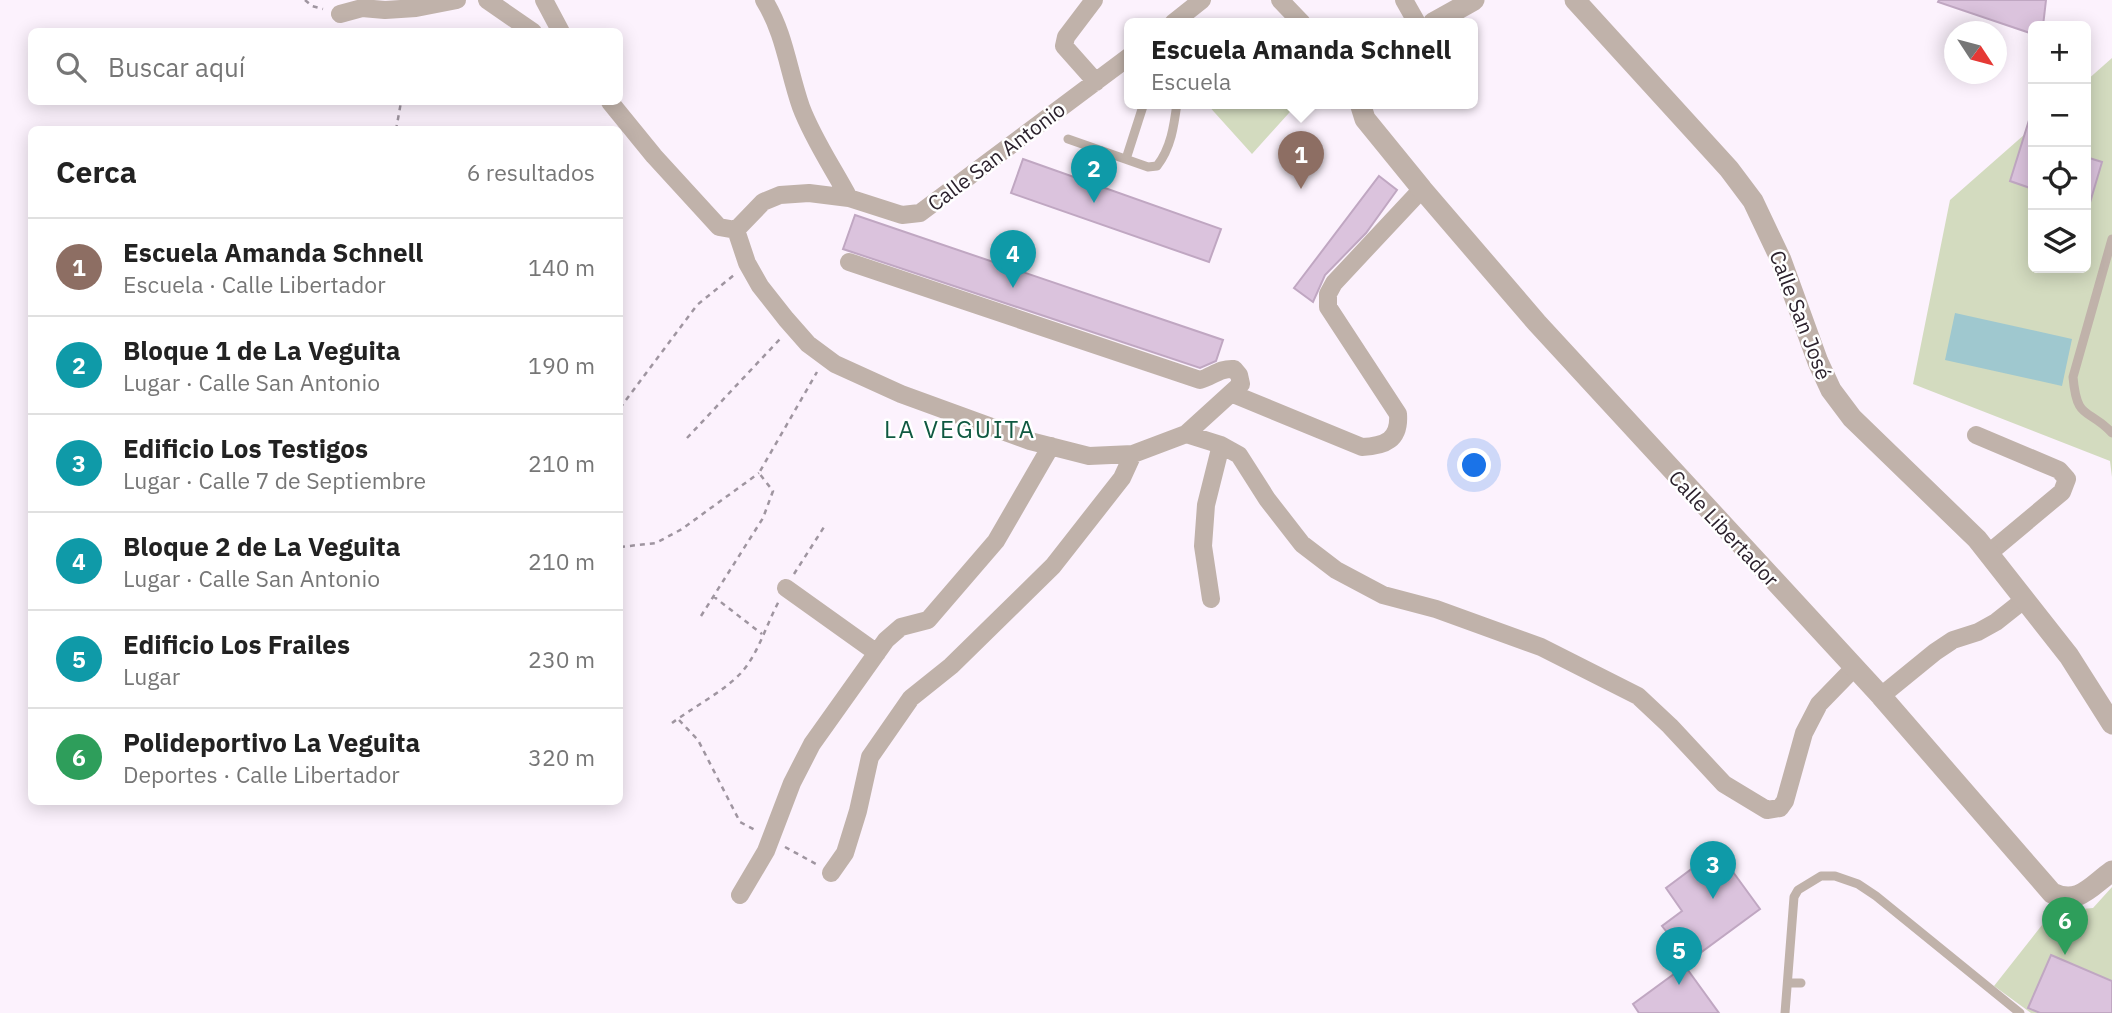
<!DOCTYPE html>
<html lang="es">
<meta charset="utf-8">
<style>
body{margin:0;font-family:"IBM Plex Sans",sans-serif;background:#f2f2f2;color:#222}
.controls{position:absolute;right:21px;top:21px;display:grid;overflow:hidden;border-radius:10px;box-shadow:0 4px 18px #0003}
.controls button{width:63px;height:63px;display:grid;place-items:center;padding:0;border:0;border-bottom:2px solid #e0e0e0;background:#fff;color:#222;font:35px sans-serif}
.compass{position:absolute;left:1944px;top:21px;width:63px;height:63px;border-radius:50%;background:#fff;box-shadow:0 4px 18px #0003;rotate:126deg}
.you{position:absolute;left:1475px;top:466px;width:24px;height:24px;margin:-18px;border:5px solid #fff;border-radius:50%;background:#1a73e8;box-shadow:0 0 0 10px #1a73e833}
.badge{display:grid;place-items:center;width:46px;height:46px;border-radius:50%;background:#db2777;color:#fff;font-size:23px;font-weight:700}
.pin{position:absolute;translate:-50% -58px;filter:drop-shadow(0 2px 4px #0008)}
.pin::after{content:'';position:absolute;top:37px;width:24px;height:21px;background:inherit;clip-path:polygon(0 0,100% 0,50% 100%)}
.popup{position:absolute;left:1124px;top:18px;width:354px;height:91px;box-sizing:border-box;display:grid;place-content:center;border-radius:10px;background:#fff;filter:drop-shadow(0 2px 5px #0005);font-size:23px;white-space:nowrap;color:#767676}
.popup b{font-size:26px;color:#222}
.popup::after{content:'';position:absolute;left:50%;top:100%;margin-left:-14px;border:14px solid transparent;border-top-color:#fff}
.list{margin:0;padding:0;list-style:none}
h2{display:flex;justify-content:space-between;align-items:center;height:91px;margin:0;padding:0 28px;font-size:30px}
h2 small{font-size:23px;font-weight:400;color:#767676}
.list li{display:grid;grid-template-columns:46px 1fr auto;gap:21px;align-items:center;box-sizing:border-box;height:98px;padding:0 28px;border-top:2px solid #e0e0e0}
.list b{display:block;font-size:26px;white-space:nowrap}
.list p{margin:0;font-size:23px;white-space:nowrap;color:#767676}
.list em{font-size:23px;font-style:normal;color:#767676}
.icon{flex:none;width:38px;height:38px;fill:none;stroke:currentColor;stroke-width:2;stroke-linecap:round;stroke-linejoin:round}
.map{position:relative;flex:none;width:2112px;height:1013px;overflow:hidden}
.search{position:absolute;background:#fff;box-shadow:0 4px 18px #0003;left:28px;top:28px;width:595px;height:77px;display:flex;align-items:center;gap:18px;box-sizing:border-box;padding:0 24px;border-radius:10px;color:#767676;font-size:26px}
.panel{position:absolute;background:#fff;box-shadow:0 4px 18px #0003;left:28px;top:126px;width:595px;height:679px;border-radius:10px}
.map>svg:first-child{display:block}
.green{fill:#d3dbbf}
.water{fill:#9fc8cf}
.building{fill:#dbc3dd;stroke:#c0a7c2;stroke-width:2}
.lines{fill:none;stroke-linecap:round;stroke-linejoin:round}
.path{stroke:#9f95a0;stroke-width:2.5;stroke-dasharray:5 5;stroke-linecap:butt}
.service{stroke:#c0b2aa;stroke-width:9}
.minor{stroke:#c0b2aa;stroke-width:18}
.tertiary{stroke:#c0b2aa;stroke-width:21}
.labels{text-anchor:middle;dominant-baseline:central;stroke-width:5;stroke-linejoin:round;paint-order:stroke}
.street-label{font-size:21px;fill:#2c222d;stroke:#fff}
.quarter-label{font-size:24px;letter-spacing:2px;fill:#0f5941;stroke:#fff}
</style>
<div class="map">
<svg width="2112" height="1013" viewBox="0 0 2112 1013">
<rect width="100%" height="100%" fill="#fcf2fd"/>
<path class="green" d="M2112 58V477L2110 461 1913 384 1950 200 2033 127V268H2086V81Z
M1206 103H1298L1252 154Z
M2112 887V1013H2031L1994 986 2042 925 2059 911 2093 908Z"/>
<path class="water" d="M1955 313 2072 339 2062 386 1945 360Z"/>
<path class="building" d="M1939 0H2046L2043 26H2033V34L1938 2Z
M2030 117 2033 118V189L2010 181Z
M2086 157 2102 162 2089 206H2086Z
M1023 159 1221 229 1209 262 1011 193Z
M1379 176 1397 190 1366 233 1325 275 1313 302 1294 288Z
M855 215 1223 340 1216 361 1200 368 843 249Z
M1717 850 1760 909 1696 956 1680 935 1673 940 1662 926 1682 911 1666 888Z
M2051 955 2112 981V1013H2040L2028 1008Z
M1685 966 1719 1013H1639L1633 1004Z"/>
<g class="lines">
<path class="path" d="M305 0 312 6 323 9
M396 130 401 102
M620 408 697 305 734 275
M687 438 780 339
M620 547 656 543 682 529 759 473
M794 574 824 527
M713 596 762 634
M701 616 763 518 773 491 759 473 817 372
M679 720 698 740 740 822 755 830
M672 723C692 708 724 691 740 674 758 655 766 625 779 601
M785 847 816 864"/>
<path class="service" d="M1068 139 1148 167 1157 166C1171 148 1174 126 1177 103
M1126 159 1144 103
M2112 239 2073 377C2077 422 2088 407 2112 433
M1788 983H1801
M1785 1013 1794 897 1798 890 1821 876H1835L1858 884 1876 896 2020 1013"/>
<path class="minor" d="M487 0 533 32
M544 0 561 32
M764 0C785 34 788 70 801 107 813 139 833 168 849 198
M1094 0 1066 37 1064 46 1096 82
M1280 0 1302 23
M1404 0 1417 23
M340 14 362 8 385 10 416 8 457 0
M1173 23 1202 0
M610 102 654 156 719 227 736 230
M736 230 747 263 760 286 786 319 808 344 835 364 901 394 1030 441 1089 456 1133 454 1186 434 1241 384 1239 375 1234 369C1220 368 1213 376 1200 380L849 262
M736 230 763 202 780 195 809 193 849 198 902 215 920 213 1130 56
M1233 394 1362 447C1385 446 1400 440 1398 414L1328 307V294L1334 283 1422 189
M1186 434 1221 445 1239 455 1267 499 1302 544 1336 570 1383 595 1436 609 1541 647 1638 696 1670 726 1724 784 1767 810 1780 808 1785 801 1804 733 1819 704 1853 669
M1976 435 2059 470 2067 479 2062 492 1989 553
M786 588 877 653
M1211 599 1203 546 1206 505 1221 445
M1881 696 1935 652 1953 640 1978 632 1996 622 2025 599
M831 873 845 853 858 811 870 757 911 698 951 666 1053 566 1122 478 1133 454
M740 895 766 851 792 783 812 744 886 640 901 627 928 620 996 541 1051 446"/>
<path class="tertiary" d="M1575 0 1729 169 1753 201 1781 260 1818 362 1831 390 1852 418 1977 539 2069 656 2112 724
M1433 23 1474 0
M1360 103 1365 119 1422 189 1537 323 1881 696 2052 893C2078 906 2091 886 2112 871"/>
</g>
<g class="labels">
<g class="street-label">
<text transform="translate(996 156) rotate(-37)">Calle San Antonio</text>
<text transform="translate(1801 315) rotate(69)">Calle San José</text>
<text transform="translate(1724 528) rotate(47)">Calle Libertador</text>
</g>
<g class="quarter-label">
<text x="960" y="429">LA VEGUITA</text>
</g>
</g>
</svg>
<div class="controls">
<button>+</button>
<button>−</button>
<button><svg class="icon" aria-label="locate" viewBox="0 0 24 24"><circle cx="12" cy="12" r="6"/><path d="M12 2v4M12 18v4M2 12h4M18 12h4"/></svg></button>
<button><svg class="icon" aria-label="layers" viewBox="0 0 24 24"><path d="M12 4l9 5-9 5-9-5zM3 14l9 5 9-5"/></svg></button>
</div>
<svg class="compass" viewBox="-18 -18 36 36"><path d="M0-13l5 13h-10z" fill="#e53935"/><path d="M0 13l5-13h-10z" fill="#767676"/></svg>
<div class="you"></div>
<div class="pin badge" style="left:1301px;top:189px;background:#8d6e63">1</div>
<div class="popup"><b>Escuela Amanda Schnell</b>Escuela</div>
<div class="pin badge" style="left:1094px;top:203px;background:#0f9aa8">2</div>
<div class="pin badge" style="left:1713px;top:899px;background:#0f9aa8">3</div>
<div class="pin badge" style="left:1013px;top:288px;background:#0f9aa8">4</div>
<div class="pin badge" style="left:1679px;top:985px;background:#0f9aa8">5</div>
<div class="pin badge" style="left:2065px;top:955px;background:#2e9e5b">6</div>
<div class="search"><svg class="icon" aria-label="search" viewBox="0 0 24 24"><circle cx="10" cy="10" r="6"/><path d="M15 15l6 6"/></svg>Buscar aquí</div>
<section class="panel">
<h2>Cerca<small>6 resultados</small></h2>
<ul class="list">
<li><span class="badge" style="background:#8d6e63">1</span><div><b>Escuela Amanda Schnell</b><p>Escuela · Calle Libertador</p></div><em>140 m</em></li>
<li><span class="badge" style="background:#0f9aa8">2</span><div><b>Bloque 1 de La Veguita</b><p>Lugar · Calle San Antonio</p></div><em>190 m</em></li>
<li><span class="badge" style="background:#0f9aa8">3</span><div><b>Edificio Los Testigos</b><p>Lugar · Calle 7 de Septiembre</p></div><em>210 m</em></li>
<li><span class="badge" style="background:#0f9aa8">4</span><div><b>Bloque 2 de La Veguita</b><p>Lugar · Calle San Antonio</p></div><em>210 m</em></li>
<li><span class="badge" style="background:#0f9aa8">5</span><div><b>Edificio Los Frailes</b><p>Lugar</p></div><em>230 m</em></li>
<li><span class="badge" style="background:#2e9e5b">6</span><div><b>Polideportivo La Veguita</b><p>Deportes · Calle Libertador</p></div><em>320 m</em></li>
</ul>
</section>
</div>
